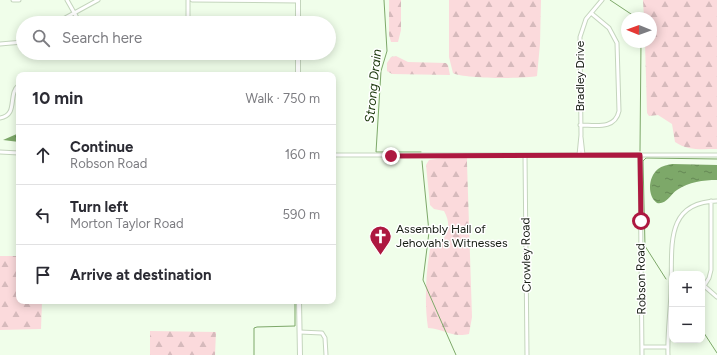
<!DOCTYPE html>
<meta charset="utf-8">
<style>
body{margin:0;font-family:Figtree,sans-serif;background:#f7f7f7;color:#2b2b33}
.controls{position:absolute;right:12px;bottom:12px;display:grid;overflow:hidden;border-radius:8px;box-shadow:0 2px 10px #0003}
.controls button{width:36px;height:36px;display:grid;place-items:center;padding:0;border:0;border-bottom:1px solid #e1e1e2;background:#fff;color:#2b2b33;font:20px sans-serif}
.compass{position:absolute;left:621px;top:12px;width:36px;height:36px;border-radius:50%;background:#fff;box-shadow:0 2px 10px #0003;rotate:271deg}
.stop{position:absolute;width:12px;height:12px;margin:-9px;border:3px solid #ad1840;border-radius:50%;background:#fff}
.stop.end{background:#ad1840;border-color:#fff;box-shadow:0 1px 4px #0008}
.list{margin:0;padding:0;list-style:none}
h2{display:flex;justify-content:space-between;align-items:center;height:52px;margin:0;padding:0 16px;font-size:17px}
h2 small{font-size:13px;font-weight:400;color:#7c7c81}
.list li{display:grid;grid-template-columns:26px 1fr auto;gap:12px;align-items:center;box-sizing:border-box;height:60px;padding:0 16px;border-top:1px solid #e1e1e2}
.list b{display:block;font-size:15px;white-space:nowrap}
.list p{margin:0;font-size:13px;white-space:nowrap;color:#7c7c81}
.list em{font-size:13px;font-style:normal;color:#7c7c81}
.icon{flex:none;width:22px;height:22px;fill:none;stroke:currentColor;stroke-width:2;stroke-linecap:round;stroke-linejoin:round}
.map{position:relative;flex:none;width:717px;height:355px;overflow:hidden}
.search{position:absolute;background:#fff;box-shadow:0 2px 10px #0003;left:16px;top:16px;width:320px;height:44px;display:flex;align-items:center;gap:10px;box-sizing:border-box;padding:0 14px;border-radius:22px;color:#7c7c81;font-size:15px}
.panel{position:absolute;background:#fff;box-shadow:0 2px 10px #0003;left:16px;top:72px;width:320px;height:232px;border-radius:8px}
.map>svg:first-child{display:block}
.forest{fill:url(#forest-firs)}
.water{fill:url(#water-ripples)}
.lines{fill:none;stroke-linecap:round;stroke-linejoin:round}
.stream{stroke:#7da869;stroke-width:1}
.street-casing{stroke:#c4d5bd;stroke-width:5}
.secondary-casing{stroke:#c4d5bd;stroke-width:6}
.street{stroke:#fff;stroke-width:3}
.secondary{stroke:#fff;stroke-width:4}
.route{stroke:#ad1840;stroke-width:5}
.labels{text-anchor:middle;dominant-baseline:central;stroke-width:3;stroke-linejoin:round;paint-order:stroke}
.street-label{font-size:12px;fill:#151b12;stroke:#fff}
.poi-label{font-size:12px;fill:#151b12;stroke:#fff;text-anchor:start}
.water-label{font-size:13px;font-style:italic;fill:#1d3a0d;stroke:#fff}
</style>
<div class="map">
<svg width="717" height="355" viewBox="0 0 717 355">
<defs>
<pattern id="forest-firs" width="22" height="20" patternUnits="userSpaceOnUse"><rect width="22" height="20" fill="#fbdadc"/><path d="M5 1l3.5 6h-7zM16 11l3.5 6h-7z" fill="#d6babc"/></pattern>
<pattern id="water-ripples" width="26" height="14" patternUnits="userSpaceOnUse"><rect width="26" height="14" fill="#7da869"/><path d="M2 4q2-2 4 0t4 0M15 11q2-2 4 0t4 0" fill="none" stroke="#658855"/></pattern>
</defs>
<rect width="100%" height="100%" fill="#f0feea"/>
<path class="forest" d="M389 0H401V30L398 42H391L389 35Z
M449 0H541L540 44 537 76C525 79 463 79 453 73L449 57Z
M643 0H717V149C701 149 688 151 675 142L672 124 658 115 649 116 647 113 645 42H651V18H644Z
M396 56 408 62 446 63 448 65 450 75 392 74 387 71V63L391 57Z
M444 158H467V163L472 317 469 334C451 338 445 329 428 328 424 301 426 270 431 243L444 238C449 228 450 222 444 211L434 209 430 205 426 165 429 160Z
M0 256H19V301H42L41 329 0 330Z
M150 331 216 332 215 355H150Z"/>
<path class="water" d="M19 133V142L3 140Z
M672 164 717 165V180C703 180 689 182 677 190 671 194 666 205 657 203 647 196 648 177 658 169 662 166 667 165 672 164Z"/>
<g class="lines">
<path class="stream" d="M384 0 387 51 381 71 376 152H421
M610 0 637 18
M640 151 641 42
M422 161 429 232 423 280 456 355
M666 279 645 246 643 161 646 158 717 159
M702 330 717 353
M254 355V328L257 327 295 326V301"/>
<defs>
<path id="street" d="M13 0H19
M67 0 80 23
M192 0 298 1
M56 23 98 0
M188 23V0
M0 44 23 42
M0 118C19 115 7 94 19 85
M580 125C595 125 615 130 619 111L617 43 609 28 591 13
M581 137 583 155
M0 152 19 153
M333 155H717
M525 155 527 355
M579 155 581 135 580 37 586 19 602 0
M640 155 642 355
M702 284 717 297
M704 286 709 278 711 270V201
M300 332 322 333 325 338 326 355
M642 347H668
M668 355C667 332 671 310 671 287 673 250 663 202 717 201"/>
<path id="secondary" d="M298 0V23
M298 53V75
M299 301 300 355"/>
</defs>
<use href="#street" class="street-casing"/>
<use href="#secondary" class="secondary-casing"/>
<use href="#street" class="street"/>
<use href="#secondary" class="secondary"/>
</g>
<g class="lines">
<path class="route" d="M391 156 640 155 641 221"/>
</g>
<defs>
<symbol id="church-pin" viewBox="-11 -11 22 30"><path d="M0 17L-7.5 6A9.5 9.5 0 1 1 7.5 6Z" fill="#ad1840" stroke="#fff"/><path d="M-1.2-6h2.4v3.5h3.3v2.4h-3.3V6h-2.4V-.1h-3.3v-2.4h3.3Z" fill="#fff"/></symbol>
</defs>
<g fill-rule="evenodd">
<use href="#church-pin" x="368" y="224" width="25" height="34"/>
</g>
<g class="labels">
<g class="street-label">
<text transform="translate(580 76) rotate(-90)">Bradley Drive</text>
<text transform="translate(526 255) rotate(-91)">Crowley Road</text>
<text transform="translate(641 279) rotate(-91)">Robson Road</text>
</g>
<g class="poi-label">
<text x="396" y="229">Assembly Hall of<tspan x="396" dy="14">Jehovah's Witnesses</tspan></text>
</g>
<g class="water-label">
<text transform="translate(373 86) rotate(-84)">Strong Drain</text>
</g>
</g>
</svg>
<div class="controls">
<button>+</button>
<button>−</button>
</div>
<svg class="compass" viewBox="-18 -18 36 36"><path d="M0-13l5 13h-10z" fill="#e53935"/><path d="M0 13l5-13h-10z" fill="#7c7c81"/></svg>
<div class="stop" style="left:641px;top:221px"></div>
<div class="stop end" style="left:391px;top:156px"></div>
<div class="search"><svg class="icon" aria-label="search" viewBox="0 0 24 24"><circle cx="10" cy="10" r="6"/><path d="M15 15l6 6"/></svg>Search here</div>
<section class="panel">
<h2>10 min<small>Walk · 750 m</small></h2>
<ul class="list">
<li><svg class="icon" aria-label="ahead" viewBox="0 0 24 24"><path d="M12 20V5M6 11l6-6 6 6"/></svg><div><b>Continue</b><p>Robson Road</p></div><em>160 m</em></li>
<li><svg class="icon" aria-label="left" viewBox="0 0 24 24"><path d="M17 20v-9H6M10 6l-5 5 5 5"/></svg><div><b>Turn left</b><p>Morton Taylor Road</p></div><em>590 m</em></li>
<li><svg class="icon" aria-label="arrive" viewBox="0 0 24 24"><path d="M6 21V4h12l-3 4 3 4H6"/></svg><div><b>Arrive at destination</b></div></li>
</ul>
</section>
</div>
